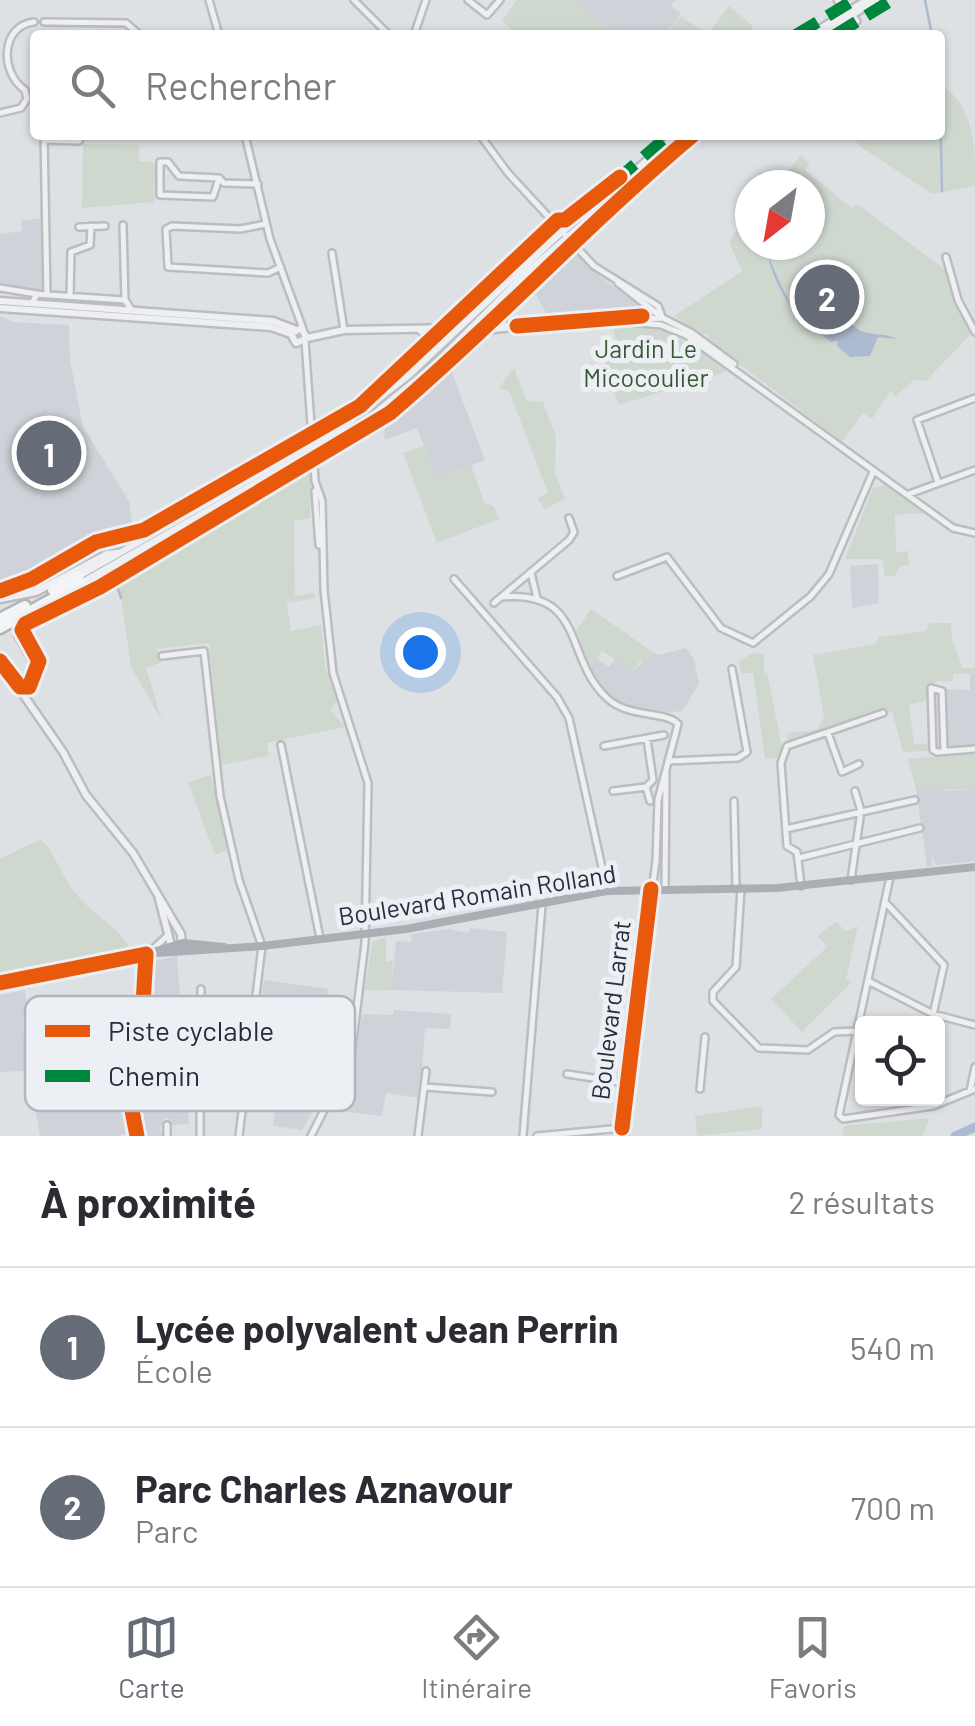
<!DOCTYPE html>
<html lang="fr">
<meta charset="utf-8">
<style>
body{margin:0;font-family:Barlow,sans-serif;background:#f2f2f3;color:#2b2b33}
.controls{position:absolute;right:30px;bottom:30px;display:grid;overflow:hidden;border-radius:10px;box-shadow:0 2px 8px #0004}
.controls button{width:90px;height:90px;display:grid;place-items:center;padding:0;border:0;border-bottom:2px solid #e1e1e2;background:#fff;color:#2b2b33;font:50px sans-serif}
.compass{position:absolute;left:735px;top:170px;width:90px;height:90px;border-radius:50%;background:#fff;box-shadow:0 2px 8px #0004;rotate:211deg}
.you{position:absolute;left:420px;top:652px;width:35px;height:35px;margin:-25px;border:8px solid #fff;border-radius:50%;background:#1a73e8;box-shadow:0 0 0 15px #1a73e833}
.badge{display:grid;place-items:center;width:65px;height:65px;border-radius:50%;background:#666c77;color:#fff;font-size:32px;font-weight:700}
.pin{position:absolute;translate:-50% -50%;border:5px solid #fff;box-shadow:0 2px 10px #0006}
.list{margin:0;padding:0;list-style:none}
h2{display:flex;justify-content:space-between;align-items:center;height:130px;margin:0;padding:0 40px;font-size:42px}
h2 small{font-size:32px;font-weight:400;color:#7c7c81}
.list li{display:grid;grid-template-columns:65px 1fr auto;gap:30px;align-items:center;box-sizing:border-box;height:160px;padding:0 40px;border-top:2px solid #e1e1e2}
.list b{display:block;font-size:38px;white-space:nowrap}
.list p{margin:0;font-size:32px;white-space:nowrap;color:#7c7c81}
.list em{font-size:32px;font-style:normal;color:#7c7c81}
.icon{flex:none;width:55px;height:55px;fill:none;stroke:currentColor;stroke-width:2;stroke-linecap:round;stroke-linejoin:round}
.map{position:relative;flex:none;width:975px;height:1136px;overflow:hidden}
.search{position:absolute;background:#fff;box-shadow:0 2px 8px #0004;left:30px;right:30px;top:30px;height:110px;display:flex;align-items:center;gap:25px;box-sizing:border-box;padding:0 35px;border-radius:10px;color:#7c7c81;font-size:38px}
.sheet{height:450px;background:#fff}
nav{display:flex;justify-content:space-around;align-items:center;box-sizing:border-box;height:140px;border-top:2px solid #e1e1e2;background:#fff;font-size:28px;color:#7c7c81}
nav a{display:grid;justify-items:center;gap:5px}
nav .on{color:#666c77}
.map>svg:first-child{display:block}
.built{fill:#cfd2d8}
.green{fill:#ced8cf}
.water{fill:#acbbcf}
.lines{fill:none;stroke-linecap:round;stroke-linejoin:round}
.stream{stroke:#acbbcf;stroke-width:2.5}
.river{stroke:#acbbcf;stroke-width:9}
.minor-casing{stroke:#bbbdc0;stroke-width:10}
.tertiary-casing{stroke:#bbbdc0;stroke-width:11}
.trunk-casing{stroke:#b1b4b9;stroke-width:15}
.minor{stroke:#eeeff1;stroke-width:5}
.tertiary{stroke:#eeeff1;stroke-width:6}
.secondary{stroke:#abafb5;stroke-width:8}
.trunk{stroke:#f2f4f5;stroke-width:10}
.quiet{stroke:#00873e;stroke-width:12;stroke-dasharray:25 12;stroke-linecap:butt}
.cycleway-casing{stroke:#eceff4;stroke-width:21}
.cycleway{stroke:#e8590c;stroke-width:15}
.labels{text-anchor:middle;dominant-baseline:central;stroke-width:10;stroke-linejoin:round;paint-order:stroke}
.park-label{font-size:25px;fill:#385834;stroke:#eceff4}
.street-label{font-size:25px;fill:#262d3c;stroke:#eceff4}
.key{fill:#eceff4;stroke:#b1b5bd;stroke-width:2.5}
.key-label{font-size:28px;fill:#262d3c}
</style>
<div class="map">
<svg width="975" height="1136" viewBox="0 0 975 1136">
<rect width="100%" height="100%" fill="#dee1e4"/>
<path class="built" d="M579 0H675L671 6 681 13 666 35H615Z
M42 218 44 284 37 294 0 288V234L22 231 21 221Z
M572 248 594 272 640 306 638 312 549 318 532 288Z
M0 316 14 322 69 325 70 360 83 427 129 501 133 530 95 540 64 557 56 552 47 565 24 581 0 589Z
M451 370 485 460 436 478 417 428 384 440 385 427Z
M878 564 879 603 852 608 850 566Z
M686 648 694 659 699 684 682 711 653 714 624 706 601 687 590 668 596 658 609 667 615 659 633 671 653 652 658 655Z
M970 674H975V746L953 748 946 744 944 689 970 690Z
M944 786 945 791 975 789V861L936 865 932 855V866L927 867 916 790Z
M470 928 507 932 502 993 391 990 396 941 411 942 412 934 449 929 469 933Z
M177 956 189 1124 170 1125V1119H164L160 1128 164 1136H141L130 1088 142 1081 140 1034 147 963Z
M264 980 328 989 321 1026 346 1030 342 1062 302 1130 273 1126 278 1094 305 1097 307 1025 259 1018Z
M25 990 29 1017 23 1019 25 1071 0 1072V995Z
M394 1010 451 1014 450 1029 425 1028 420 1098 386 1093 382 1116 330 1110 355 1066 362 1014 393 1015Z
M133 1049 134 1076 122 1085 124 1095 116 1101 117 1106H127L132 1131 118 1136H40L29 1071 43 1070V1052Z"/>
<path class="green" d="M517 0H579L615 35H518L502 21Z
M729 6 753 26 747 35H667L680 16 708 34Z
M940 83C975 108 975 144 975 186L932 194 861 147 850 135H940Z
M83 144 139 145V161L155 163 154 202 82 208Z
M801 155 810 165 805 170 852 208 857 204 947 271 955 302 972 333 926 381 914 380 895 397 891 390 872 419 863 413 842 442 708 340 709 334 701 335 674 316 742 271 729 242 750 211V245H810V185H776Z
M630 325 662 330 696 347 694 352 699 349 729 371 619 405 599 350 617 348 613 327Z
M514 368 527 401 543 402 556 436 555 473 565 499 545 509 537 498 548 493 509 391 499 388Z
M424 446 436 478 471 465 484 502 494 507 499 519 437 543 403 453Z
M311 466 310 518 294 521 295 596 314 593 315 598 287 603 291 631 321 625 325 667 337 702 330 710 345 727 267 743 269 756 221 765 209 643 157 649 162 662 146 668 162 721 131 667 121 597 112 581Z
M885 485 926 513 895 515 896 552 908 551 909 565 900 566 895 576H885L882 559H845L873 488Z
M591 609 653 652 645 663 640 661 633 671 602 651 590 668 576 631Z
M930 623H951L952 640 963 668H975V674H953V681H938L927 689 926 701 909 705 914 744H927L930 751 903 752 892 712 788 744 787 733 817 730 824 718 813 655 876 644 878 637 926 631Z
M753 653 764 654V673H767L784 757 765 759 753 673H741L739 661Z
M975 753V789L916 790 908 759Z
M211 775 228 850 215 855 188 782Z
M41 839C57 856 62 878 77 895 93 915 117 925 130 948L0 978V859Z
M836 921 845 931 858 926 846 980 852 982 802 1032 771 999 827 947 818 936Z
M386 937V962L393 961 391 990H365L372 942Z
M762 1106V1129L697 1136 695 1116Z
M929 1118 923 1136H842L844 1126Z"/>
<path class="water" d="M767 254 790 304 808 324 844 319C851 323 857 330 865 332 877 336 887 333 896 339L878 337 870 356 850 357 837 346 838 341 831 342C795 313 780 301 767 254Z"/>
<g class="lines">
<path class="stream" d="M925 0 932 35
M940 68V70
M940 90V86
M940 103 942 191
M133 533 135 529
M115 580 121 598"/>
<path class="river" d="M955 1136 975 1127"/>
<defs>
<path id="minor" d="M209 0 219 35
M354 0 389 35
M468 0 487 15 500 0
M837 0 857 21
M44 22 126 23 140 35
M414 35 426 0
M0 113 21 108 27 99 25 90C0 73 0 26 34 22
M245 135 270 239 303 329
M480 135 508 173 594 266 658 306 662 317
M44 140 79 141 82 135
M219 178 213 197 160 195V162H168L179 176 219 178 224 183 258 184
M266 224 240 229 172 226 166 229 168 267 268 273 281 267
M123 225 125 300
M79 227 105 226
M332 253 344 330
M946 257 958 300 975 332
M618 283 660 316
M0 288 37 294
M49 295 125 300 131 309
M70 297 71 252 90 245 91 226
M32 303 37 294 47 295 44 135
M612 320 661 325 686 335 953 528 975 533
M473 327 663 318 692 333 734 364
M466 333 507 328
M305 341 315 480
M938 482 917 420 975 398
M315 491 319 545
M909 494 975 470
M531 573 537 598
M617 576 667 557 721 628 753 643 811 596 829 574 873 472
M454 579 557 697 569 718 607 890
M502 597C587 590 563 659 608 699 629 718 666 711 678 724L658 800 656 861 626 1083 622 1128 625 1136
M494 603 569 540 574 532 569 518
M162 656 204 651 220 796 239 880 262 946 239 1136
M828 733 842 772 859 764
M281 745 320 938
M604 746 664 735
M944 751 942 691 931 688 933 750 937 752 975 749
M668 761 738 758 747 752 732 669
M646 787 653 780 647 739
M613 791 646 787 650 801
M734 801 736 888
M786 829 915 800
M799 858 920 828
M890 877 839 1115 843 1119 933 1106 975 1089
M851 880 861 811 855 791
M801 886 797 852 787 846 781 763 787 746 883 713
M665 889 666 772
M741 889 736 967 713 992V1001L759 1048 808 1050 834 1032 857 1031 862 1038
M885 902 944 965 931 1024
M153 949 167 936
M868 981 933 1014 975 1025
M567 1074 626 1083
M425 1087 492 1092
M700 1089 705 1037
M970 1091 975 1067
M167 1125V1136
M137 1136 128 1090 139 1071 146 954
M200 1136 201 989
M311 1136 351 1057 365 943 368 783 333 673 324 590 322 501 315 481
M418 1136 426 1071
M523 1136 542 905
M537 1136 622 1128"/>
<path id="tertiary" d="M810 35 867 0
M819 35 876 0
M0 301 273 321 294 329
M0 308 271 327 291 334 296 343 307 338 301 328 291 334
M421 331 444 333
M307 338 344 330 459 328
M79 576 344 426 408 376 555 238 677 135
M81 583 368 419 433 366 526 273 685 135
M0 599 36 592 107 554 118 553
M0 661 63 752 86 795 133 853 181 934 182 946
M20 687 35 665 18 635V626L101 580 112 567
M159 899 172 949"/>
<path id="trunk" d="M53 590 79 576
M0 619 25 606
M0 628 81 583"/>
</defs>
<use href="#minor" class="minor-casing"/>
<use href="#tertiary" class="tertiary-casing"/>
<use href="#trunk" class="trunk-casing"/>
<use href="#minor" class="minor"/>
<use href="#tertiary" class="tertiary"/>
<path class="secondary" d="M146 954 183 943 224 947
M0 983 141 954 262 946 406 929 607 891 777 888 975 867
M15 985 49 976"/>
<use href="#trunk" class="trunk"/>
<path class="quiet" d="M796 35 854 0
M835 35 892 0
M616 181 669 135"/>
<defs>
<path id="cycleway" d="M517 326 642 316
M0 591 32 579 96 542 144 530 360 406 558 220H565L620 177
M0 661 20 687H29L39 661 22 630 25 624 100 587 390 413C496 323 585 226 693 135
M0 983 146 954 139 1071 128 1090 137 1136
M622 1128 651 889"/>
</defs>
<use href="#cycleway" class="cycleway-casing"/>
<use href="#cycleway" class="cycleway"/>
</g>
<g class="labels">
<g class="park-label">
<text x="646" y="348">Jardin Le<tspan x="646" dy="29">Micocoulier</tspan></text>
</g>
<g class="street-label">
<text transform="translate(477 894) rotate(-9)">Boulevard Romain Rolland</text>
<text transform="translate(610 1010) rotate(-83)">Boulevard Larrat</text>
</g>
</g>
<rect x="25" y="996" width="330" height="115" rx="15" class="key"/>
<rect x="45" y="1025" width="45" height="12" fill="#e8590c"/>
<rect x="45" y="1070" width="45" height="12" fill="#00873e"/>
<g class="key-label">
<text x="108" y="1041">Piste cyclable</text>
<text x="108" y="1086">Chemin</text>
</g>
</svg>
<div class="controls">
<button><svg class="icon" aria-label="locate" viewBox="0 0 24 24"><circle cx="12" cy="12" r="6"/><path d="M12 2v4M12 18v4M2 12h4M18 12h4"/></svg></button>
</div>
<svg class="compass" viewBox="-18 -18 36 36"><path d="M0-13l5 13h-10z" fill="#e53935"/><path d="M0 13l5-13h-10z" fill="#7c7c81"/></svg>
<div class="you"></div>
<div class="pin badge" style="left:49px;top:453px">1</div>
<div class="pin badge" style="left:827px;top:297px">2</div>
<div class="search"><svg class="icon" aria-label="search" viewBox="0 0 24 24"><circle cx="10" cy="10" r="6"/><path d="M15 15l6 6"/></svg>Rechercher</div>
</div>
<section class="sheet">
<h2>À proximité<small>2 résultats</small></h2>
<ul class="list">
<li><span class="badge">1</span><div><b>Lycée polyvalent Jean Perrin</b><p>École</p></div><em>540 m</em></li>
<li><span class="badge">2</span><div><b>Parc Charles Aznavour</b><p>Parc</p></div><em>700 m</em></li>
</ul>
</section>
<nav>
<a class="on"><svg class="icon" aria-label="map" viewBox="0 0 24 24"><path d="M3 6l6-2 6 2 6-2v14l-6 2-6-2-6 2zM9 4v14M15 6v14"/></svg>Carte</a>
<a><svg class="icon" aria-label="directions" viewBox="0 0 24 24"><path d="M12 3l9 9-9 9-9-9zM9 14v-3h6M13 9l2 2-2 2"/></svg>Itinéraire</a>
<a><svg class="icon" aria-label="saved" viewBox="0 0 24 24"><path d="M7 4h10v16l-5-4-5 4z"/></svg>Favoris</a>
</nav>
